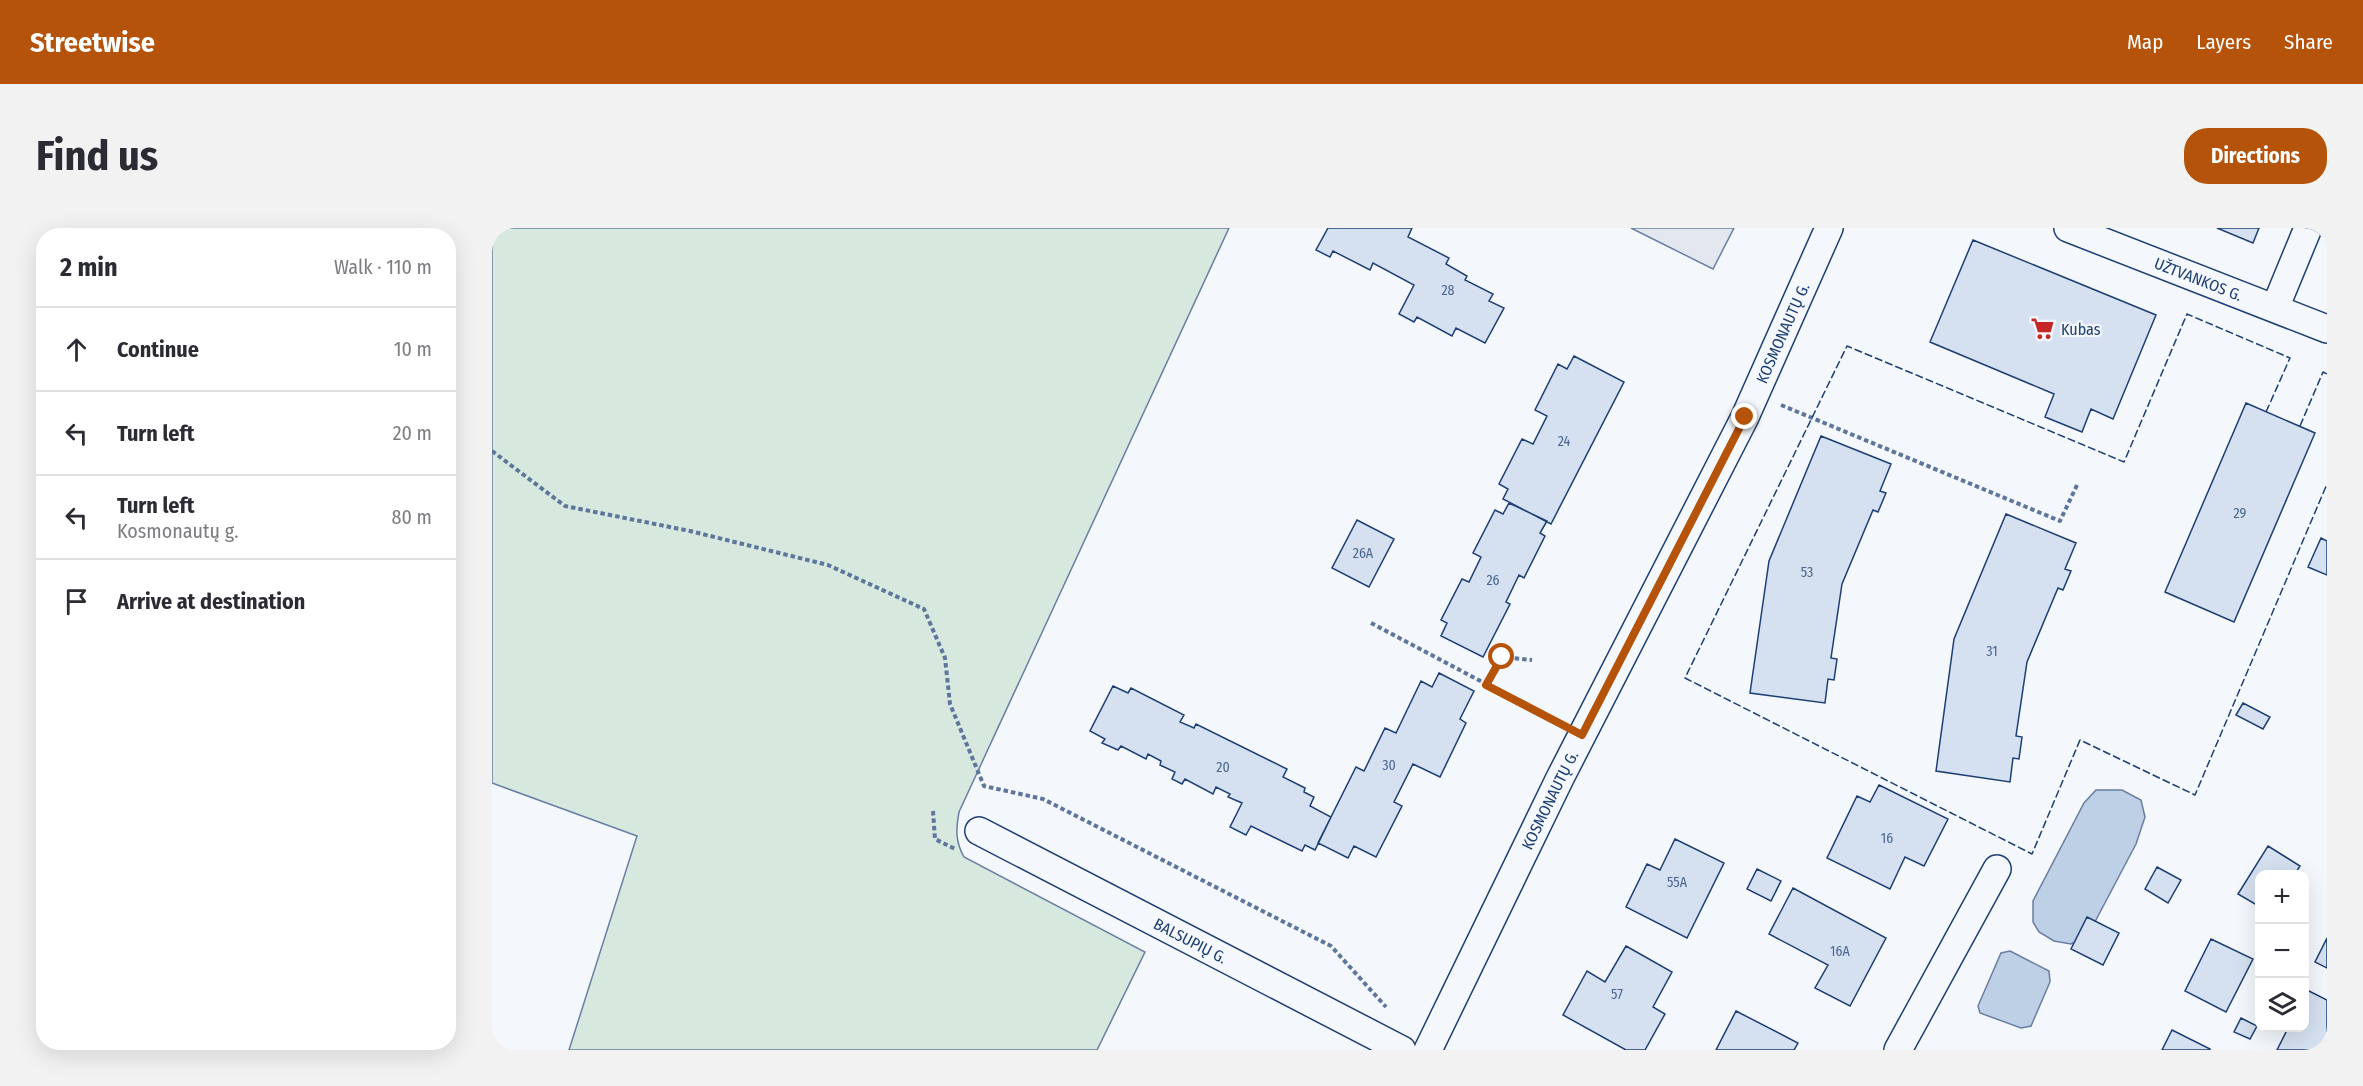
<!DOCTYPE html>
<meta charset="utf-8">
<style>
body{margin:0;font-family:"Fira Sans Condensed",sans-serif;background:#f2f2f3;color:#2b2b33}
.controls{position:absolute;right:18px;bottom:18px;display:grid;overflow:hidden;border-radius:12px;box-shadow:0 6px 24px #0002}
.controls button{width:54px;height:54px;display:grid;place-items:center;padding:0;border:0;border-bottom:2px solid #e1e1e2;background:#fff;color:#2b2b33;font:30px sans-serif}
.stop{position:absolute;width:18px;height:18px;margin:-14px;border:4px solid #b45309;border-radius:50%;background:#fff}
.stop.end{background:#b45309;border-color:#fff;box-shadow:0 2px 6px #0008}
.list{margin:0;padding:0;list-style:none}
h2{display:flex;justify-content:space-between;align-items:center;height:78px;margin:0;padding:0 24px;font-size:26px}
h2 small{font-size:20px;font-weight:400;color:#7c7c81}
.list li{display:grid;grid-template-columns:39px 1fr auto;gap:18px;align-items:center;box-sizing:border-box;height:84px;padding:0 24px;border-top:2px solid #e1e1e2}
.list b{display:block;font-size:22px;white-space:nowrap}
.list p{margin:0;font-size:20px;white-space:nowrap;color:#7c7c81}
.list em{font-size:20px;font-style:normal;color:#7c7c81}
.icon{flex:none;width:33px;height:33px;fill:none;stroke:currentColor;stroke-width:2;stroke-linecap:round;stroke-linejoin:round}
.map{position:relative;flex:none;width:1835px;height:822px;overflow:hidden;border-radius:24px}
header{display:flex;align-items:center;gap:36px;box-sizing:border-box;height:84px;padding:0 30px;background:#b45309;color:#fff}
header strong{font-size:28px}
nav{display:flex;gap:33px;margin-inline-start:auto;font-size:21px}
.intro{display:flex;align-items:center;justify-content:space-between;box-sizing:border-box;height:144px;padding:0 36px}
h1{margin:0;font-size:42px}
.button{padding:15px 27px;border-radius:24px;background:#b45309;color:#fff;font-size:21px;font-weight:700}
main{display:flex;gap:36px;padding:0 36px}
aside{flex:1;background:#fff;border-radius:24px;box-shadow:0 6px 24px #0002}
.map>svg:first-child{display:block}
.green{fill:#d7e8df;stroke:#687fa3;stroke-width:1.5}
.parking{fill:#e3e8f0;stroke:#687fa3;stroke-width:1.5}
.water{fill:#bed0e5;stroke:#687fa3;stroke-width:1.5}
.building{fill:#d5e0f0;stroke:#1d3f73;stroke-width:1.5}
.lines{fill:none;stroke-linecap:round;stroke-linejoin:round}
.street-casing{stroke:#1d3f73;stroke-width:30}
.path{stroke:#5e769c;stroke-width:4;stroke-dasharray:4.5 3;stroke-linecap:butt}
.street{stroke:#f4f7fb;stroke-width:27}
.fence{stroke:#1d3f73;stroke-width:1.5;stroke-dasharray:8 3;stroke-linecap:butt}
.route{stroke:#b45309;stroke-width:8}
.labels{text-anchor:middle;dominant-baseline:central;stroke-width:4.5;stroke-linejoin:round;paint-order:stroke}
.number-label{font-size:14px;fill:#4b6792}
.street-label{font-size:16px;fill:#1d3f73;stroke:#f4f7fb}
.poi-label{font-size:16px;fill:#1d3f73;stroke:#f4f7fb;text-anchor:start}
</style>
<header>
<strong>Streetwise</strong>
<nav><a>Map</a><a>Layers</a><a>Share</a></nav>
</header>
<div class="intro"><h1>Find us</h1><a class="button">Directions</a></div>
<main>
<aside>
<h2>2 min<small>Walk · 110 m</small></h2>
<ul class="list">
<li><svg class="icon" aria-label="ahead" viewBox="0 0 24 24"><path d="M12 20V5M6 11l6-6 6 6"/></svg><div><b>Continue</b></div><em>10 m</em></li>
<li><svg class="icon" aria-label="left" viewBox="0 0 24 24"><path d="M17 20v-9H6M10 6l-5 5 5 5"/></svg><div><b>Turn left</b></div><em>20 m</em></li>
<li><svg class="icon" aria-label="left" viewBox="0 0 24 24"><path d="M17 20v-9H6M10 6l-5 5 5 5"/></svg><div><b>Turn left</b><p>Kosmonautų g.</p></div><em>80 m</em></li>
<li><svg class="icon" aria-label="arrive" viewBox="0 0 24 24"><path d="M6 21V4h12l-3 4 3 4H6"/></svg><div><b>Arrive at destination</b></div></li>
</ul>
</aside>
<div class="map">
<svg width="1835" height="822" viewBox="0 0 1835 822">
<rect width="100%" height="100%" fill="#f4f7fb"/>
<path class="green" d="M0 0H737L467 584C464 601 463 613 472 629L653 724 605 822H77L145 608 0 555Z"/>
<path class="parking" d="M1139 0H1242L1221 41Z"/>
<path class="water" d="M1604 562H1630L1649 572 1653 589 1644 616 1596 707 1579 716 1562 713 1547 704 1541 694V673L1592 575Z
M1518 723 1557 743 1558 754 1539 798 1529 800 1488 785 1486 778 1509 725Z"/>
<path class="building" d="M836 0H920L916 9 957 30 954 36 975 48 973 52 1001 66 997 73 1012 80 993 115 964 100 960 108 925 89 922 94 907 86 922 57 881 35 878 42 841 23 838 29 824 22Z
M1725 0H1767L1761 15Z
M1481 12 1664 87 1621 191 1599 181 1590 204 1553 189 1562 166 1438 114Z
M1082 128 1132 154 1059 296 1011 271 1016 261 1007 256 1030 211 1041 216 1055 188 1043 182 1066 136 1075 141Z
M1754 175 1823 205 1742 394 1673 364Z
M1329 208 1399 236 1388 263 1394 265 1386 284 1381 282 1350 356 1339 430 1345 431 1342 452 1336 451 1333 475 1258 465 1277 333Z
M1017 275 1055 293 1048 305 1053 308 1032 350 1027 347 1014 374 1018 376 991 429 949 408 955 395 949 392 970 351 977 354 989 329 981 325 1003 282 1011 286Z
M1514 286 1584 315 1573 341 1579 343 1571 362 1566 360 1535 434 1524 508 1530 509 1527 531 1521 530 1518 554 1444 543 1462 411Z
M865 292 902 311 877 359 840 340Z
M1829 310 1835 313V347L1816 339Z
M947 445 982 463 968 491 974 495 948 549 921 536 902 574 910 578 884 629 862 618 856 630 826 615 864 539 872 543 893 500 904 505 929 453 940 459Z
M621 458 636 465 639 460 692 487 688 494 702 500 704 496 795 541 791 549 813 560 812 564 822 569 818 578 839 589 823 622 813 617 810 623 759 598 754 607 738 599 750 575 736 569 738 566 724 559 721 566 693 551 690 556 680 551 683 544 668 537 669 533 656 526 654 531 629 518 626 522 610 515 613 511 598 503Z
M1751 475 1778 489 1771 501 1744 487Z
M1387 557 1456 591 1432 638 1413 629 1398 661 1335 630 1365 568 1378 574Z
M1183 611 1232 635 1195 710 1134 679 1155 636 1168 642Z
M1776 618 1808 638 1803 646H1768V679L1746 666Z
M1665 639 1689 652 1676 675 1653 661Z
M1265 641 1289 653 1279 673 1255 661Z
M1301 660 1394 710 1358 778 1323 760 1336 737 1277 706Z
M1595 689 1627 705 1611 737 1579 721Z
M1835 710V740L1823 734Z
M1719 711 1761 731 1734 784 1693 763Z
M1134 718 1180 744 1161 779 1173 786 1153 822H1134L1071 787 1095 743 1113 754Z
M1815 762 1835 772V822H1785L1796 800H1812V767Z
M1244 783 1306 815 1302 822H1224Z
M1749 790 1765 798 1758 811 1742 804Z
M1680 802 1718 821V822H1670Z"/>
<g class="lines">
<defs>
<g id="street">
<path id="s1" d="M1576 0 1835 101"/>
<path d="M1783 80 1816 0"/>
<path id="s2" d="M487 603 910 822"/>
<path id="s3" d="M936 822 1068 550 1253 189 1337 0"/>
<path d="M1406 822 1505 641"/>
</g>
</defs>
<use href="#street" class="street-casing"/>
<path class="path" d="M1289 177 1568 293 1585 257
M0 223 73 278 198 303 336 337 432 381 453 430 458 476 492 558 551 571 839 718 894 779
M879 395 1064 493
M994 457 1010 429 1040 432
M441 583 443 611 463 621"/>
<use href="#street" class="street"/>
<path class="fence" d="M1774 184 1798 130 1695 86 1632 234 1355 118 1193 450 1540 626 1588 512 1703 567 1835 256
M1808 198 1831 144 1835 146"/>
</g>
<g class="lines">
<path class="route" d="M1010 429 994 457 1090 507 1253 189"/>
</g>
<defs>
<symbol id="supermarket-bare" viewBox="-9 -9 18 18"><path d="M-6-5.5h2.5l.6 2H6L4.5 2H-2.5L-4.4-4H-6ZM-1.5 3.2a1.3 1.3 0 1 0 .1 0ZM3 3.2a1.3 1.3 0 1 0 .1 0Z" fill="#c62828" stroke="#f4f7fb" stroke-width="2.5" paint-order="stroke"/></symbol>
</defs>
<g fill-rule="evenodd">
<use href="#supermarket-bare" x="1534" y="84" width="33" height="33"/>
</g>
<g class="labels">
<g class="number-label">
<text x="956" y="62">28</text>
<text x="1072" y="213">24</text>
<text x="1748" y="285">29</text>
<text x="871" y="325">26A</text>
<text x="1315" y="344">53</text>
<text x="1001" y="352">26</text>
<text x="1500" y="423">31</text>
<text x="897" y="537">30</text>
<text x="731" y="539">20</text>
<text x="1395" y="610">16</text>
<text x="1185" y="654">55A</text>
<text x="1348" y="723">16A</text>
<text x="1125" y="766">57</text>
</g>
<g class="street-label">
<text stroke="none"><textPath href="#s1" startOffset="140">UŽTVANKOS G.</textPath></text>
<text stroke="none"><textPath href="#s3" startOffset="800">KOSMONAUTŲ G.</textPath></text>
<text stroke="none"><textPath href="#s3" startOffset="278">KOSMONAUTŲ G.</textPath></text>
<text stroke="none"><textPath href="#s2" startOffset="238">BALSUPIŲ G.</textPath></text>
</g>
<g class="poi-label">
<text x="1569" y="101">Kubas</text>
</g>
</g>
</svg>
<div class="controls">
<button>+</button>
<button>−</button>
<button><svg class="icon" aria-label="layers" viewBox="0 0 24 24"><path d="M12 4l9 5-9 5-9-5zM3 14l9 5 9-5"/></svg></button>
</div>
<div class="stop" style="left:1010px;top:429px"></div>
<div class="stop end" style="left:1253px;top:189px"></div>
</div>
</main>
